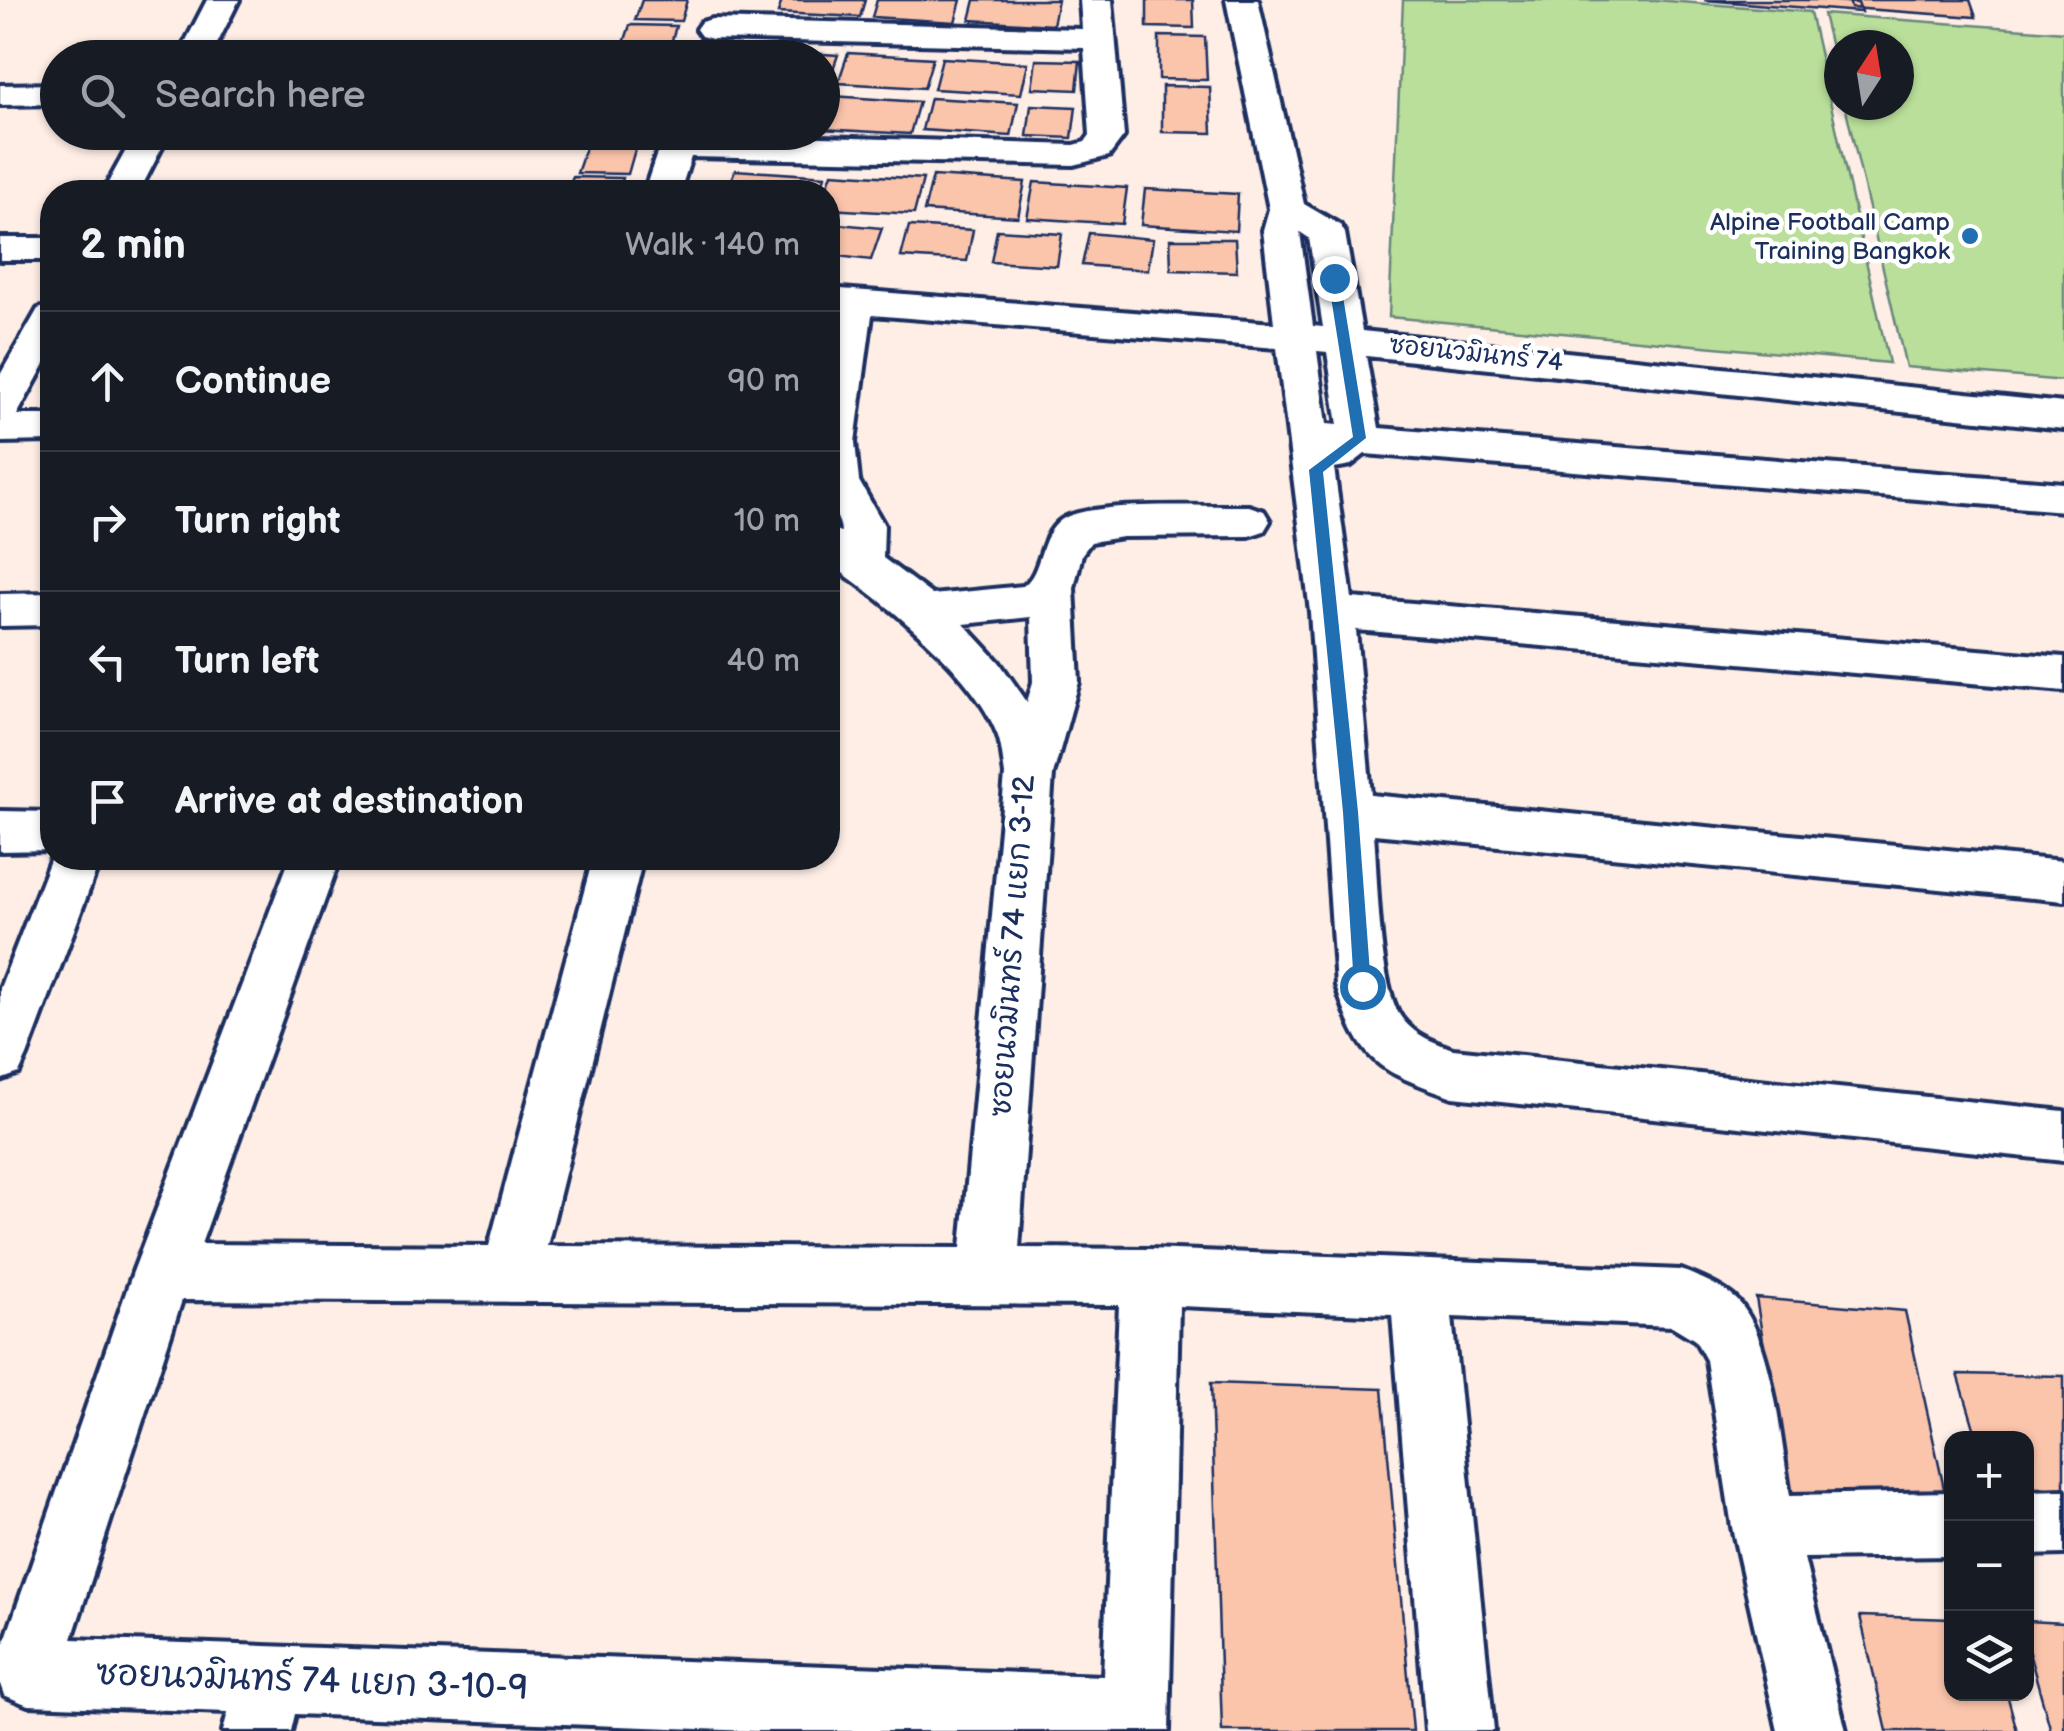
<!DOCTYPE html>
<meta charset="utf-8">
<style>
body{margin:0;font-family:"Balsamiq Sans","Playpen Sans Thai",sans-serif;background:#20242c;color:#f1f3f6}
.controls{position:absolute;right:30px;bottom:30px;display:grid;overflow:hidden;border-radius:20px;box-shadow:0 2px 8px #0004}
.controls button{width:90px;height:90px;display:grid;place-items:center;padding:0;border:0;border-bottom:2px solid #363941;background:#171b24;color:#f1f3f6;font:50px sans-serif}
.compass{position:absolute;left:1824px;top:30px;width:90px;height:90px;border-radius:50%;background:#171b24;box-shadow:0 2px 8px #0004;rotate:12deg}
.stop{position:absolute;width:30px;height:30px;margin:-22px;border:8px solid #1f6fb2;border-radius:50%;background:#fff}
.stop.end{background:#1f6fb2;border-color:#fff;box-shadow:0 2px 10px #0008}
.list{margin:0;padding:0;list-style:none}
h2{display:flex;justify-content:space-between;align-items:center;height:130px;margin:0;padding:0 40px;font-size:42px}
h2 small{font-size:32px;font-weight:400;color:#9ea1a6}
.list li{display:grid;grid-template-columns:65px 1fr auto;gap:30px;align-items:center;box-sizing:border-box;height:140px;padding:0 40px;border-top:2px solid #363941}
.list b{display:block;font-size:38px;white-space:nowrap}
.list em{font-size:32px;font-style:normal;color:#9ea1a6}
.icon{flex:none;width:55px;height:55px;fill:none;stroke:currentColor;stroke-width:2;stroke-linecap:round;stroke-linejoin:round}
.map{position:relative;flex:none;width:2064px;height:1731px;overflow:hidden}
.search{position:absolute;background:#171b24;box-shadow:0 2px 8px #0004;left:40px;top:40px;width:800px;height:110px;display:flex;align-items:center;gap:25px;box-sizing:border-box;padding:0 35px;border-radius:55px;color:#9ea1a6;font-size:38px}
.panel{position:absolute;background:#171b24;box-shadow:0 2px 8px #0004;left:40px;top:180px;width:800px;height:690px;border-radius:40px}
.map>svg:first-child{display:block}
.green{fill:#badf9a;stroke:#6a877c;stroke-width:2.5}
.building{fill:#fbc5ac;stroke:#1b2f5e;stroke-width:2.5}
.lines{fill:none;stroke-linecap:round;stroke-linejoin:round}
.minor-casing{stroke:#1b2f5e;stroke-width:8}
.minor{fill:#fff;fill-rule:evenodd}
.route{fill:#1f6fb2}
.poi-dot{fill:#1f6fb2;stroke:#fff;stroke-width:4}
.labels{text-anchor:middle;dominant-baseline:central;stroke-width:9;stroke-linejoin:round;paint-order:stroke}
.far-poi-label{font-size:25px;fill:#1b2f5e;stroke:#fff;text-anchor:end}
.far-street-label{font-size:25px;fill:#1b2f5e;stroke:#fff}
.street-label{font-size:30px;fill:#1b2f5e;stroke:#fff}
.near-street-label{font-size:35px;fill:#1b2f5e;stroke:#fff}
</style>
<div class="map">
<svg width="2064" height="1731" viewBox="0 0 2064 1731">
<rect width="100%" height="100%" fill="#feeee6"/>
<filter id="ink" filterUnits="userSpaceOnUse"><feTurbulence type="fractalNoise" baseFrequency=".01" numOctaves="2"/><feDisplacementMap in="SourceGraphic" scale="20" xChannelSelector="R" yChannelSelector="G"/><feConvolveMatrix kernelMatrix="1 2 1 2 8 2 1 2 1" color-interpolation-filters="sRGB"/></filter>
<g filter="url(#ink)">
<path class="green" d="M1403 0H1655L1810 12 1889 363 1389 317Z
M1823 14 2064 32V381L1906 367 1845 105H1899V45H1839V81Z"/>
<path class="building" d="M642 0H687L681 21 635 20Z
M782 0H865L860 17 778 13Z
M877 0H961L955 22 872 17Z
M975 0H1058L1053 25 970 20Z
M1147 0H1193L1194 28 1147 27Z
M1704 0H1825L1858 3 1861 12Z
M1849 0H1970L1976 17 1851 8Z
M630 25 676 26 667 58H619Z
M1159 36 1205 37 1207 80 1159 79Z
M754 50 838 55 827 86 822 85V58H751Z
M848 53 933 58 924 88 838 83Z
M942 58 1028 63 1021 94 934 89Z
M1036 60 1080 61 1077 90 1032 88Z
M1162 86 1210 87 1212 133 1162 132Z
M832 96 919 102 910 134 822 129Z
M930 98 1018 103 1011 136 922 130Z
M1031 105 1076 107 1072 138 1027 136Z
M591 132H640L628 174 577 173Z
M735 170 825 176 820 192H726Z
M832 173 923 179 914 214 828 209 825 192Z
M933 176 1025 182 1018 217 924 211Z
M573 177 623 178 619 192H567Z
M1034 182 1127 188 1122 224 1027 218Z
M1145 189 1238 194 1236 231 1141 225Z
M828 223 882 228 871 260 828 255Z
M909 226 973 230 967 261 901 257Z
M997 230 1062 234 1057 266 991 262Z
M1089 233 1153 239 1148 270 1082 265Z
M1170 239H1235L1237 272 1171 270Z
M1756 1298 1905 1311 1949 1511 1789 1497Z
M1958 1374 2064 1376V1490L2026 1489V1438H1977Z
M1211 1383 1382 1389 1413 1731H1222Z
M1860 1616 1952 1619V1694H2007L2017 1731H1887Z
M2026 1621 2064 1623V1731H2051L2026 1642Z"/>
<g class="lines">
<defs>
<path id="minor" d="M207 0H239L210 58H177Z
M1080 0H1112L1124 136 1109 156 1074 165 691 157 680 192H644L664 132 1074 145 1085 142 1090 135 1084 48 712 39 701 36 696 29 701 22 712 19 1082 29Z
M1226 0H1258L1304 204 1340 225 1345 233 1362 331 2064 403V429L1366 356 1379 428 2064 483V511L1365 454 1351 465 1334 468 1352 598 2064 657V691L1356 630 1371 795 2064 861V901L1374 834C1378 878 1378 983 1401 1017 1414 1035 1433 1042 1453 1049L2064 1111V1161L1453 1097C1377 1070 1362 1065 1336 986L1310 612 1277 348 872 315 855 442 859 481 884 525 883 558 932 595 1023 586C1043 572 1038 537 1061 520 1090 500 1210 507 1249 506L1264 511 1270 521 1264 531 1249 536 1122 537 1091 542 1082 554 1074 588 1079 682 1053 775 1019 1248 1150 1249 1681 1270C1699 1277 1722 1286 1736 1299 1773 1335 1781 1444 1790 1495L1952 1492V1556L1804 1558 1846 1731H1778L1732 1527 1706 1360 1695 1340 1672 1326 1452 1317 1494 1731H1426L1392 1315 1179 1306 1169 1731H753L295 1714 291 1731H223L228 1712 28 1705 4 1695 0 1684V1655L133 1272 290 858H340L201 1244 489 1246 593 858H643L547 1246 961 1248 1005 775C1003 762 1002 748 998 736 975 673 882 599 828 563V528L841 532C841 518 829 509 828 495 821 444 826 364 834 312H828V288L1274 323 1263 230 1269 209ZM1300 232 1309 238 1323 327 1313 326ZM1317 351 1327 352 1338 425 1327 424ZM1031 617 1033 682 1027 702 999 662 964 624ZM182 1300 1119 1305 1103 1676 72 1639Z
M58 84V104L0 105V85Z
M136 132H170L139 192H103Z
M0 238H52V260H0Z
M52 305V351L17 415H52V441L0 442V375L38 309Z
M52 593V625L0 626V594Z
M0 811 52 812V850L0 851Z
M52 855 101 858 27 1056 19 1073 0 1080V988Z
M2064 1490V1554L2026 1555V1491Z"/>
</defs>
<use href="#minor" class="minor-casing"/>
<use href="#minor" class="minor"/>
</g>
</g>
<path class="route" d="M1334 275 1340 278 1366 438 1323 472 1358 812 1371 986 1362 993 1354 986 1343 812 1309 470 1353 437 1328 278Z"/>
<circle class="poi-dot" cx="1970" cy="236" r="10"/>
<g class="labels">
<g class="far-poi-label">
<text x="1950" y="222">Alpine Football Camp<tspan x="1950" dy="29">Training Bangkok</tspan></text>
</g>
<g class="far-street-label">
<text transform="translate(1476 354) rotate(6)">ซอยนวมินทร์ 74</text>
</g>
<g class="street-label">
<text transform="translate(1013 946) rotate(-86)">ซอยนวมินทร์ 74 แยก 3-12</text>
</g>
<g class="near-street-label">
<text transform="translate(312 1681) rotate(2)">ซอยนวมินทร์ 74 แยก 3-10-9</text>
</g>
</g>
</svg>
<div class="controls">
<button>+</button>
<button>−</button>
<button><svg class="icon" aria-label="layers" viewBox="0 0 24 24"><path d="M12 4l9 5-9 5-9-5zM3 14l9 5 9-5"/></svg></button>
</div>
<svg class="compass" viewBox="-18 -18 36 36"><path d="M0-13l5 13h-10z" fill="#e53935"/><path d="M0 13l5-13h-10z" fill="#9ea1a6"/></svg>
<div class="stop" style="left:1362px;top:986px"></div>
<div class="stop end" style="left:1334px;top:278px"></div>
<div class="search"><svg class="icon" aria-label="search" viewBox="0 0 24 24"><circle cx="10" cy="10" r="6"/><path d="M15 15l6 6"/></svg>Search here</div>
<section class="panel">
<h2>2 min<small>Walk · 140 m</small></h2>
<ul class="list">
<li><svg class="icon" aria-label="ahead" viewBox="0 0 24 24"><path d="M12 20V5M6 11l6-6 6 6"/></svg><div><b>Continue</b></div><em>90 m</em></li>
<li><svg class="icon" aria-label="right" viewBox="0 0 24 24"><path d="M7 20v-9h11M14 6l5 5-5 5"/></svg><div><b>Turn right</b></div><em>10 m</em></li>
<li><svg class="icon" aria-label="left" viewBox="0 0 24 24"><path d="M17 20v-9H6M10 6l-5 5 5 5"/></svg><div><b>Turn left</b></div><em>40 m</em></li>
<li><svg class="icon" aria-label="arrive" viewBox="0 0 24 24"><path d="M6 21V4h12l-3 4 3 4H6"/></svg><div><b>Arrive at destination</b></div></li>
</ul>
</section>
</div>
